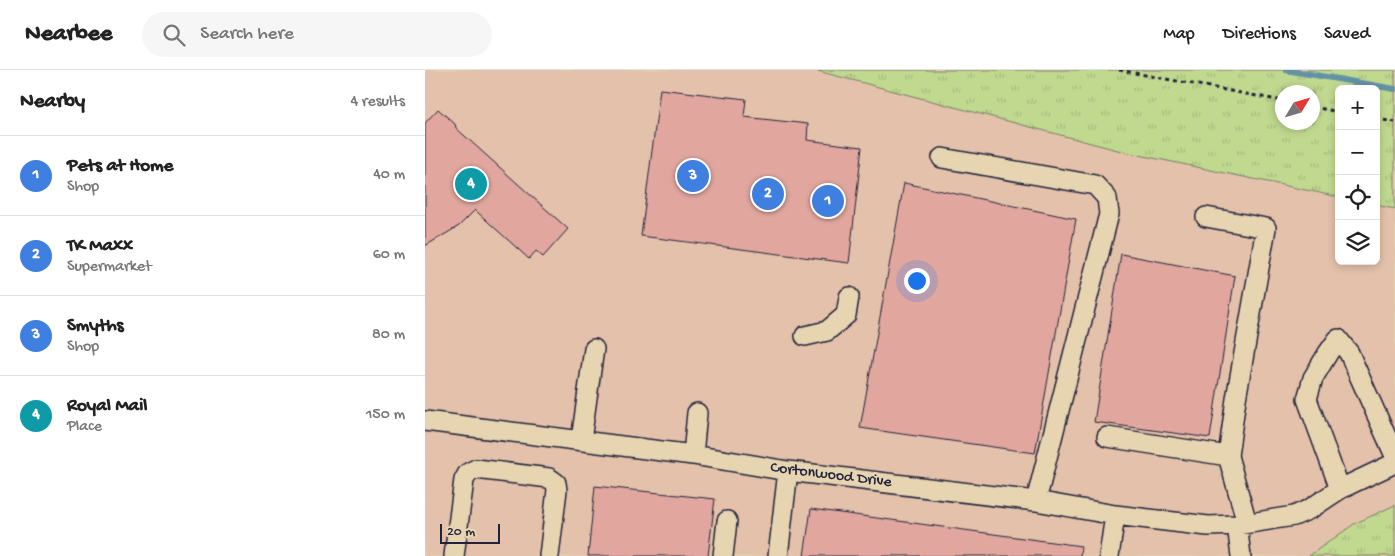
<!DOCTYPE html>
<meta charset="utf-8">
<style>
body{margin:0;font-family:"Gochi Hand",sans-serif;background:#f6f6f6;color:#222}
.controls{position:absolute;right:15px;top:15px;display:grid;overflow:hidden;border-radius:8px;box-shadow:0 2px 8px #0003}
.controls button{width:45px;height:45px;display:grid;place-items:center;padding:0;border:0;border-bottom:1px solid #e0e0e0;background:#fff;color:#222;font:25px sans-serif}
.compass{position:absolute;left:850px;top:15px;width:45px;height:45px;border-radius:50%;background:#fff;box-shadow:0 2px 8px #0003;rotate:52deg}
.scale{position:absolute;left:15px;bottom:12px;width:60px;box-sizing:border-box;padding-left:5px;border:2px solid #22223b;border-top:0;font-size:14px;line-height:18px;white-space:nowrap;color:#22223b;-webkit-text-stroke:4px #e7d5b2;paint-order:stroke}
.you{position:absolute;left:491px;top:210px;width:18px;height:18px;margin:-12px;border:4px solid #fff;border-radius:50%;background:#1a73e8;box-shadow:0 0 0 8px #1a73e833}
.badge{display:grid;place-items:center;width:32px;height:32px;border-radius:50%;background:#0b8043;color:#fff;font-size:16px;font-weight:700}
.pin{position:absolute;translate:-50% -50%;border:2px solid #fff;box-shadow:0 1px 5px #0006}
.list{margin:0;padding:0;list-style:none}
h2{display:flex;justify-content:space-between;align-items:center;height:65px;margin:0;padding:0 20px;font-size:21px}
h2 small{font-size:16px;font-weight:400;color:#767676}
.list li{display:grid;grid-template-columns:32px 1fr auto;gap:15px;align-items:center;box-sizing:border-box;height:80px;padding:0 20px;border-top:1px solid #e0e0e0}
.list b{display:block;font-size:19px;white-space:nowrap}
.list p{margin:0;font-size:16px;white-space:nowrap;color:#767676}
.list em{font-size:16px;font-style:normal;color:#767676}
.icon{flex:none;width:28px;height:28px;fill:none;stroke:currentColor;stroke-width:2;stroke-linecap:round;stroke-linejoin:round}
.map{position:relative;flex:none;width:970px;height:486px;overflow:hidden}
header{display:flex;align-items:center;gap:30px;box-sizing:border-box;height:70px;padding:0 25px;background:#fff;border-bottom:1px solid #e0e0e0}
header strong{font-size:24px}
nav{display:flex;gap:28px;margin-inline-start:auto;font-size:18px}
.search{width:350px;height:45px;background:#f6f6f6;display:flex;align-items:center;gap:12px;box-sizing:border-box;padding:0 18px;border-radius:28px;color:#767676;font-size:19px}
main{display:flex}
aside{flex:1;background:#fff}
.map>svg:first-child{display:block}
.built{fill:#e4c1aa}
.grass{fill:url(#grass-tufts);stroke:#717e65;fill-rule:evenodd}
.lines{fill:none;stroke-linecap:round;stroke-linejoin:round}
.stream{stroke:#6292a5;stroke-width:6}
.building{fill:#e1a79f;stroke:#22223b}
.minor-casing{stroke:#22223b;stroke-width:22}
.path{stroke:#22223b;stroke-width:3;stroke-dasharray:4 4;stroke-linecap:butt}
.minor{stroke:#e7d5b2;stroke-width:19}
.labels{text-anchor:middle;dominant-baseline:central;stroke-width:4.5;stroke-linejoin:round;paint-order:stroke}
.street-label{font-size:16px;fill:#22223b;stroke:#e7d5b2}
</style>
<header>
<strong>Nearbee</strong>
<div class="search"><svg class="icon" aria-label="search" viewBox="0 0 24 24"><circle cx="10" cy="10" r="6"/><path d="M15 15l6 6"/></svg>Search here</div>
<nav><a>Map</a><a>Directions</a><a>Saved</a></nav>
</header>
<main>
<aside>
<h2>Nearby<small>4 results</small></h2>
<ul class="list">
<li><span class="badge" style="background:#3f7fe0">1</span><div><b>Pets at Home</b><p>Shop</p></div><em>40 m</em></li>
<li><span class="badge" style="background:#3f7fe0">2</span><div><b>TK Maxx</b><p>Supermarket</p></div><em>60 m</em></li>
<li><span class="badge" style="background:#3f7fe0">3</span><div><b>Smyths</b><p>Shop</p></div><em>80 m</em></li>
<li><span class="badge" style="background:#0f9aa8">4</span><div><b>Royal Mail</b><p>Place</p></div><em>150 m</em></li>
</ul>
</aside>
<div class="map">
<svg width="970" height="486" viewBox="0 0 970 486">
<defs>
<pattern id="grass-tufts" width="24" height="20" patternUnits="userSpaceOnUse" patternTransform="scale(1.25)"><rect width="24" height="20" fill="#c0d98f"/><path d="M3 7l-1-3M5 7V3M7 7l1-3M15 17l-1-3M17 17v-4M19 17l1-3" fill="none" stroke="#a5ba7c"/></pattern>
</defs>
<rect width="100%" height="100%" fill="#e6ccae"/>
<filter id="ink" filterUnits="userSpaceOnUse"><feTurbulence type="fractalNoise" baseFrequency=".02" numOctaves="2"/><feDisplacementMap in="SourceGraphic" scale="10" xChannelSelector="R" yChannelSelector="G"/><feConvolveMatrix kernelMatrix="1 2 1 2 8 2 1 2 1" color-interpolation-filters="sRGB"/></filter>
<g filter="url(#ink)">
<path class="built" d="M3 0H389L700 82 914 127V191H951V135L970 139V435L929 454 884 486H0V2Z"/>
<path class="grass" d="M389 0H970V139L951 135V19H914V127L700 82ZM888 22V52H858V22Z
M970 435V486H884L929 454Z"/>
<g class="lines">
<path class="stream" d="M861 0 970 19"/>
</g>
<path class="building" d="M235 19 321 29 319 47 383 54 382 70 437 77 424 193 216 166Z
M13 39 30 54 31 58 143 159 118 187 111 181 104 189 50 140 34 156 0 176V53Z
M479 113 651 149 610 383 435 358Z
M696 184 810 206 785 368 669 352Z
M170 416 290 429 283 486H163Z
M386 439 656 476 655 486H379Z"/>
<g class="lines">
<defs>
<path id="minor" d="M517 88 670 115 682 128 684 144 611 431
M781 147 841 158 811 329 803 386 822 453
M380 266 402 261 421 245 424 227
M0 351 268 385 363 401 611 431 690 445 783 456 812 455 869 446 885 439 915 419 882 329 888 308 903 283 913 269 924 283 970 386
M682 367 803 386
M156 370 169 279
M268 385 272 343
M915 419 970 393
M812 455 816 486
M29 486 39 410 43 403 51 399 124 408 131 413 132 420 124 486
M298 486 302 451
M353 486 363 401
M684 486 690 445"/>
</defs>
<use href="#minor" class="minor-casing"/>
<path class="path" d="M694 0 858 31
M888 37 914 42
M951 49 970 52"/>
<use href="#minor" class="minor"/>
</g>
</g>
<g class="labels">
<g class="street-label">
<text transform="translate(406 406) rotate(7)">Cortonwood Drive</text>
</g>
</g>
</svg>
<div class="controls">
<button>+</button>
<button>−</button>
<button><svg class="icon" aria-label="locate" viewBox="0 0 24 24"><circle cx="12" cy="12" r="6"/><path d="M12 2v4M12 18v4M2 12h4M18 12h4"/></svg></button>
<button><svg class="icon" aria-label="layers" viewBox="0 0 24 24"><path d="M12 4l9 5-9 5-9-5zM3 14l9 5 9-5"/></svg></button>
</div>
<svg class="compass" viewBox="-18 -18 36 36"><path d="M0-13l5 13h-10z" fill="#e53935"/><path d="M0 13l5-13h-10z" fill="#767676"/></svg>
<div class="scale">20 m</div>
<div class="you"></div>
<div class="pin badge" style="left:403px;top:131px;background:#3f7fe0">1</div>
<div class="pin badge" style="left:343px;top:124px;background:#3f7fe0">2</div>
<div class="pin badge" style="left:268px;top:106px;background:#3f7fe0">3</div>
<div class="pin badge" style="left:46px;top:114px;background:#0f9aa8">4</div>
</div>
</main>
